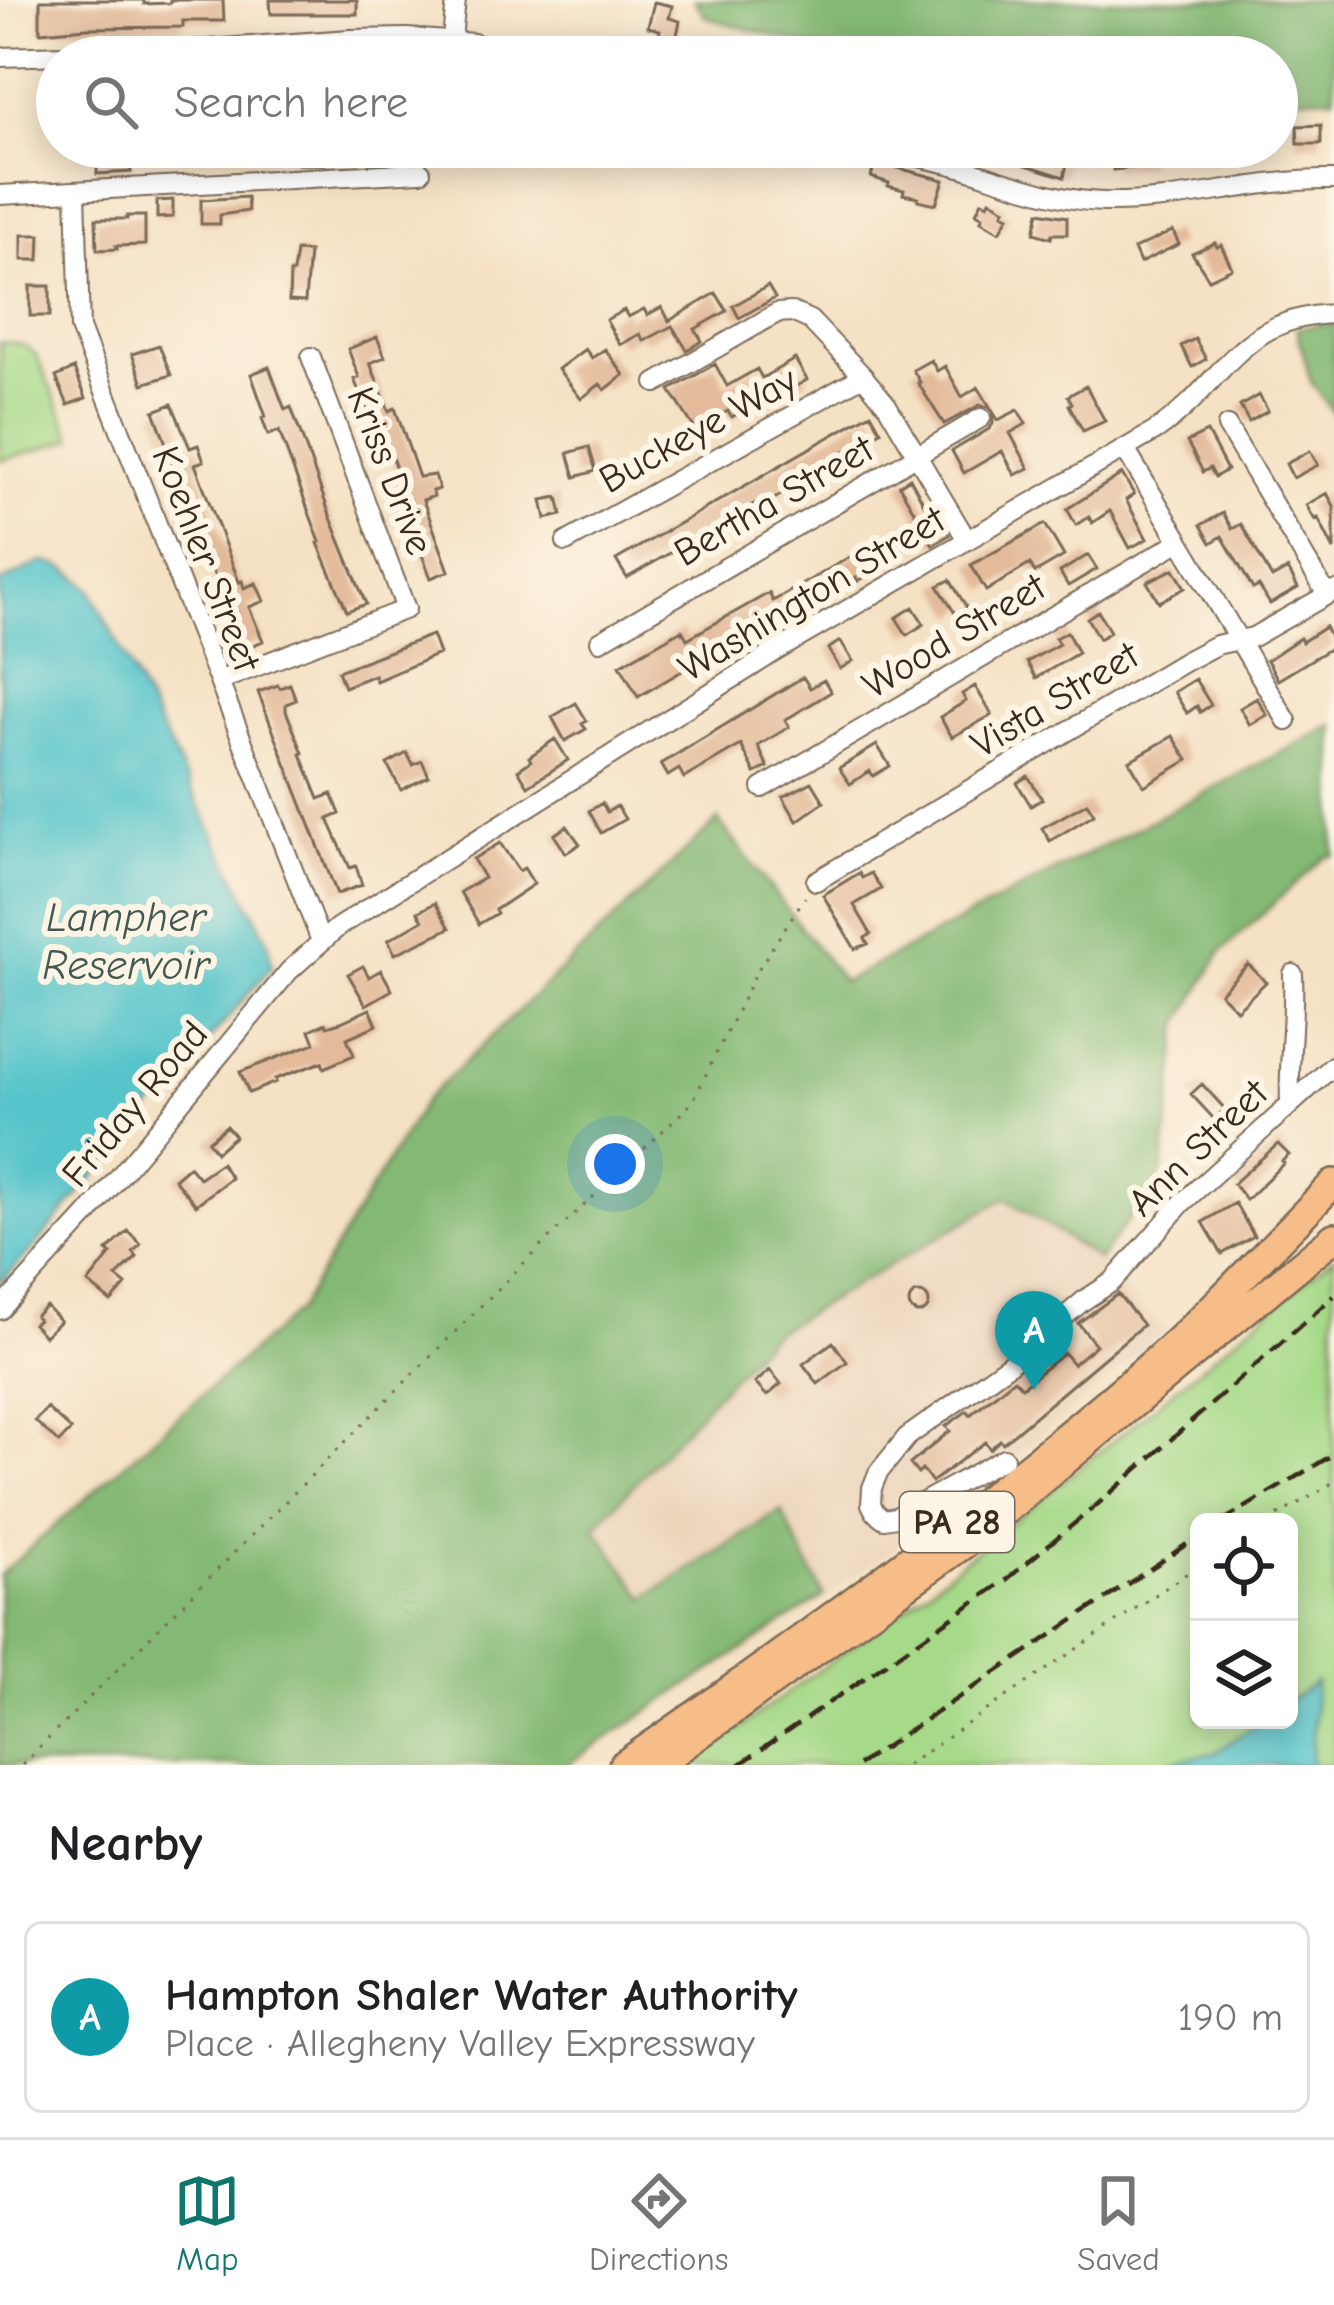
<!DOCTYPE html>
<meta charset="utf-8">
<style>
body{margin:0;font-family:"Comic Neue",sans-serif;background:#f2f2f2;color:#202124}
.controls{position:absolute;right:36px;bottom:36px;display:grid;overflow:hidden;border-radius:18px;box-shadow:0 6px 30px #0003}
.controls button{width:108px;height:108px;display:grid;place-items:center;padding:0;border:0;border-bottom:3px solid #e0e0e0;background:#fff;color:#202124;font:60px sans-serif}
.you{position:absolute;left:615px;top:1164px;width:42px;height:42px;margin:-30px;border:9px solid #fff;border-radius:50%;background:#1a73e8;box-shadow:0 0 0 18px #1a73e833}
.badge{display:grid;place-items:center;width:78px;height:78px;border-radius:50%;background:#0f766e;color:#fff;font-size:39px;font-weight:700}
.pin{position:absolute;translate:-50% -99px;filter:drop-shadow(0 3px 6px #0008)}
.pin::after{content:'';position:absolute;top:63px;width:42px;height:36px;background:inherit;clip-path:polygon(0 0,100% 0,50% 100%)}
.list{margin:0;padding:0;list-style:none}
h2{display:flex;justify-content:space-between;align-items:center;height:156px;margin:0;padding:0 48px;font-size:51px}
h2 small{font-size:39px;font-weight:400;color:#757577}
.list li{display:grid;grid-template-columns:78px 1fr auto;gap:36px;align-items:center;box-sizing:border-box;height:192px;margin:0 24px 24px;padding:0 24px;border:3px solid #e0e0e0;border-radius:18px}
.list b{display:block;font-size:45px;white-space:nowrap}
.list p{margin:0;font-size:39px;white-space:nowrap;color:#757577}
.list em{font-size:39px;font-style:normal;color:#757577}
.icon{flex:none;width:66px;height:66px;fill:none;stroke:currentColor;stroke-width:2;stroke-linecap:round;stroke-linejoin:round}
.map{position:relative;flex:none;width:1334px;height:1765px;overflow:hidden}
.search{position:absolute;background:#fff;box-shadow:0 6px 30px #0003;left:36px;right:36px;top:36px;height:132px;display:flex;align-items:center;gap:30px;box-sizing:border-box;padding:0 42px;border-radius:66px;color:#757577;font-size:45px}
.sheet{height:372px;background:#fff}
nav{display:flex;justify-content:space-around;align-items:center;box-sizing:border-box;height:168px;border-top:3px solid #e0e0e0;background:#fff;font-size:33px;color:#757577}
nav a{display:grid;justify-items:center;gap:6px}
nav .on{color:#0f766e}
.map>svg:first-child{display:block}
.built{fill:#ecd3b9}
.green{fill:#a6d988;stroke:#708253;stroke-width:3}
.forest{fill:#84b974;stroke:#607249;stroke-width:3}
.water{fill:#57c5cb;stroke:#497874;stroke-width:3}
.building{fill:#e3ba9a}
.lines{fill:none;stroke-linecap:round;stroke-linejoin:round}
.minor-casing{stroke:#7c6a58;stroke-width:22}
.highway-casing{stroke:#7c6a58;stroke-width:32}
.path{stroke:#7c6a58;stroke-width:3;stroke-dasharray:3 9;stroke-linecap:butt}
.minor{stroke:#fff;stroke-width:18}
.highway{stroke:#f7bd88;stroke-width:27}
.rail{stroke:#3b2a1e;stroke-width:4.5;stroke-dasharray:18 9;stroke-linecap:butt}
.labels{text-anchor:middle;dominant-baseline:central;stroke-width:12;stroke-linejoin:round;paint-order:stroke}
.shield{fill:#fcf5e5;stroke:#75675a;stroke-width:3}
.shield-label{font-size:36px;font-weight:bold;fill:#3b2a1e}
.street-label{font-size:39px;fill:#3b2a1e;stroke:#fcf5e5}
.water-label{font-size:42px;font-style:italic;fill:#435852;stroke:#fcf5e5}
</style>
<div class="map">
<svg width="1334" height="1765" viewBox="0 0 1334 1765">
<rect width="100%" height="100%" fill="#fcf5e5"/>
<filter id="ink" filterUnits="userSpaceOnUse"><feTurbulence type="fractalNoise" baseFrequency=".00833" numOctaves="2"/><feDisplacementMap in="SourceGraphic" scale="24" xChannelSelector="R" yChannelSelector="G"/><feConvolveMatrix kernelMatrix="1 2 1 2 8 2 1 2 1" color-interpolation-filters="sRGB"/></filter>
<filter id="wash" filterUnits="userSpaceOnUse"><feTurbulence type="fractalNoise" baseFrequency=".004" numOctaves="4" result="noise"/><feDisplacementMap in="SourceGraphic" scale="48" xChannelSelector="R" yChannelSelector="G"/><feGaussianBlur stdDeviation="2.7" result="paint"/><feColorMatrix in="noise" values="0 0 0 0 0 0 0 0 0 0 0 0 0 0 0 0 0 1.4 0 .05"/><feComposite in="paint" operator="in"/></filter>
<g filter="url(#wash)">
<rect width="100%" height="100%" fill="#f5e1c4"/>
<path class="built" d="M1007 1197 1099 1260 1165 1331 961 1503 824 1596 781 1512 645 1599 595 1527 771 1334Z"/>
<path class="green" d="M0 342C16 343 25 343 36 355L73 439 0 461Z
M1334 1256V1765H1311L1315 1683 1289 1701V1522H1199V1720H1262L1215 1753 1154 1765H689L912 1602 1118 1437Z"/>
<path class="forest" d="M694 0H1334V97L1277 96V57H852L707 18Z
M1334 323V414L1310 380 1297 328Z
M1334 725V855L1325 857 1222 951 1180 1024 1162 1174 1099 1260 1006 1198 771 1334 595 1527 645 1598 781 1511 824 1596 566 1765H0V1575L298 1310 425 1100 718 820 843 982Z"/>
<path class="water" d="M42 562C64 564 75 574 90 589L268 941 272 966 31 1251 0 1283V583Z
M1315 1682 1311 1765H1154L1215 1753 1262 1720H1289V1701Z"/>
<g id="blocks">
<path class="building" d="M40 0H144V4L170 3V0H223L224 21H183V27L87 28 40 32Z
M270 0H357V14H271Z
M654 2 672 6 669 18 680 21 674 49 656 46 660 30 648 27Z
M1321 125V144H1298L1297 126Z
M307 147H324L325 164H298V151H307Z
M1021 147H1071L1064 177 1017 162Z
M1125 147H1144L1148 166 1113 170 1110 150Z
M97 158H131V172L97 174Z
M875 162 944 180 936 204 918 200V197L903 194 904 190 888 186 889 183 871 177Z
M247 197 248 211 220 215V224H201V200Z
M173 200V217L157 218V201Z
M990 200 1005 209 1003 213 1009 216 1000 232 981 221 983 217 976 213 982 201 988 204Z
M1039 212 1067 217V234H1052L1051 238 1034 233Z
M127 216H145V245L116 246 117 249 97 250 96 219H127Z
M1173 231 1179 244 1140 263 1134 249Z
M22 235H40L39 260H22Z
M1215 243 1217 247 1221 245 1232 268 1209 279 1192 253Z
M296 251 309 252 305 302 289 301 290 273H293Z
M30 286H50V316H30Z
M768 286 775 298 739 318 733 306Z
M716 293 727 311 695 329 702 341 687 350 672 326 644 341 640 334 620 345 606 320 624 310 628 317 644 309 647 315 662 307 669 321Z
M377 337 385 357 370 363 387 406 389 411 395 408 419 477 435 475 439 489 432 491 434 496 423 500 449 571 431 578 408 519 397 484 401 483 385 437 379 440 354 379 359 377 348 349Z
M1195 339 1206 359 1192 367 1181 346Z
M159 345 171 375 143 384 132 354Z
M585 349 592 358 605 349 624 375 605 390 600 384 581 399 558 369Z
M795 359 807 380 764 404 761 400 732 417 728 411 695 429 670 390 715 364 727 386 757 369 762 378Z
M931 360 937 371 945 366 962 397 978 387 998 420 1018 410 1026 424 1010 433 1029 468 1015 475 1002 451 964 473 952 451 989 429 993 424V412L989 407 980 405 944 424 918 383 920 382 913 370Z
M269 367 285 410 291 407 331 518 366 604 347 611 318 543 320 542 279 431 268 435 262 418 266 417 251 374Z
M74 369 86 398 68 405 56 377Z
M1086 386 1105 421 1083 431 1069 405 1072 403 1068 396Z
M1259 395 1268 411 1249 422 1240 406Z
M172 404 190 448 198 445 204 461 195 464 239 582 242 581 244 588 256 583 264 601 249 607 263 641 244 649 222 596 154 411Z
M871 413 881 431 781 488 784 493 769 502 766 497 627 578 616 560Z
M1207 432 1227 470 1215 477 1210 468 1203 472 1187 442Z
M589 447 596 471 575 477 568 453Z
M1310 451 1318 465 1293 478 1286 464Z
M1122 474 1134 494 1126 500 1147 539 1130 548 1110 511 1092 523 1089 517 1076 525 1067 509Z
M910 478 931 517 936 514 949 535 933 545 927 535 878 562 868 569 871 573 858 581 856 577 793 613 790 607 638 697 620 665 682 630 687 639 769 593 773 601 918 518 899 485Z
M1327 493 1334 506V550L1318 518 1315 520 1306 505Z
M558 497 562 515 546 519 542 500Z
M1223 513 1232 529 1241 524 1272 578 1288 569 1298 588 1270 604 1259 586 1253 589 1222 536 1211 543 1201 525Z
M1045 524 1064 556 1035 573 1030 564 986 591 971 565Z
M1088 555 1097 569 1068 586 1060 572Z
M1174 569 1185 588 1159 602 1147 582Z
M950 580 967 608 956 615 938 586Z
M913 607 924 624 907 635 896 618Z
M1098 611 1110 632 1099 639 1087 618Z
M1325 627 1334 646 1278 680 1267 660 1300 638 1302 642Z
M1067 632 1078 653 1036 678 1027 662 1059 644 1055 638Z
M432 635 439 654 376 681 374 675 344 687 338 671Z
M840 641 853 661 840 669 828 649Z
M803 677 810 688 824 680 831 692 785 720 789 727 758 746 768 767 755 773 741 745 684 778 679 769 668 776 661 764Z
M1195 679 1211 705 1200 712 1197 706 1187 713 1174 692Z
M290 684 296 700 286 704V711L303 753 301 754 319 799 332 794 340 814 328 819 350 868 356 866 362 885 337 894 258 692 278 685 280 688Z
M975 686 992 715 952 737 940 717 966 701 962 694Z
M1257 698 1267 715 1250 725 1240 708Z
M576 703 587 721 582 724 586 729 565 741 552 717Z
M1173 736 1188 760 1144 786 1129 761Z
M555 739 568 760 528 786 518 770 531 761 529 757Z
M877 745 890 766 873 776 870 771 850 784 839 768Z
M407 753 413 765 422 761 429 776 401 790 387 764Z
M1028 776 1042 799 1031 806 1017 783Z
M812 782 824 802 797 821 783 797Z
M602 803 607 812 617 806 625 819 601 833 589 811Z
M1087 803 1094 814 1050 841 1042 828Z
M567 826 580 844 566 853 554 835Z
M500 843 519 871 524 868 534 884 495 910 497 913 479 924 460 892 484 878 473 859Z
M859 873 862 878 871 873 881 889 854 905 871 934 865 938 868 944 855 949 823 895Z
M435 903 450 928 395 954 388 940 423 920 418 912Z
M1248 964 1266 982 1237 1010 1220 993Z
M363 966 369 977 381 970 392 990 366 1005 348 974Z
M370 1009 377 1025 347 1038 354 1055 324 1068 322 1062 275 1079 276 1082 249 1093 240 1072 315 1043 310 1030 326 1023 327 1026 341 1022Z
M1202 1084 1225 1109 1214 1119 1191 1094Z
M226 1126 235 1136 216 1152 208 1141Z
M1278 1144 1289 1155 1282 1161 1284 1163 1246 1200 1233 1184Z
M221 1163 231 1178 196 1205 174 1179 189 1166 199 1178Z
M1235 1203 1254 1236 1222 1254 1203 1222Z
M128 1231 141 1244 133 1252 137 1257 116 1277 126 1285 111 1302 88 1283 111 1254 107 1251Z
M909 1303a10 10 0 1 1 20 0a10 10 0 1 1-20 0Z
M1118 1294 1143 1325 1003 1443 1000 1440 990 1449 985 1442 932 1482 922 1470 918 1474 910 1464 950 1431 946 1426 967 1411 970 1415 1014 1379 1022 1387 1064 1353 1073 1364 1096 1345 1078 1323Z
M46 1306 60 1321 44 1336 33 1324 38 1320 35 1316Z
M833 1342 847 1362 818 1384 803 1364Z
M770 1370 781 1384 767 1396 755 1383Z
M47 1408 71 1430 59 1443 35 1421Z"/>
</g>
</g>
<g filter="url(#ink)">
<use href="#blocks" fill-opacity="0" stroke="#7c6a58" stroke-width="3"/>
<g class="lines">
<defs>
<path id="minor" d="M452 39 456 0
M0 57 163 52 351 39 407 38 474 43 513 57
M869 147C900 153 930 159 960 167 1006 181 1055 201 1104 202 1181 204 1257 178 1334 180
M76 192 80 328 321 941
M0 195 421 172
M656 383 777 313 792 312 810 320 863 376 887 405 967 540
M1227 426 1327 595
M1125 449 1287 721
M566 542 863 376
M600 641 981 418
M219 681 406 609 311 357
M762 788 1180 541
M816 881 1184 662 1216 645 1253 637 1334 591
M1290 1104C1288 1060 1295 1018 1293 974
M0 1310 89 1213 289 971 338 927 778 650 1157 430C1225 383 1238 317 1334 314
M1004 1458 896 1517 884 1519 875 1512 871 1504 872 1488 878 1473 907 1437 1008 1365 1083 1301 1112 1282 1182 1203 1334 1065"/>
<path id="highway" d="M623 1765C801 1642 975 1515 1139 1375 1208 1316 1270 1248 1334 1183
M657 1765 967 1542 1334 1237"/>
</defs>
<use href="#minor" class="minor-casing"/>
<use href="#highway" class="highway-casing"/>
<path class="path" d="M1267 1522 1334 1482
M22 1765 542 1245 692 1103 755 974 805 897
M907 1765 1199 1565"/>
<use href="#minor" class="minor"/>
<use href="#highway" class="highway"/>
<path class="rail" d="M1221 1522 1334 1454
M739 1765 1006 1580 1099 1503 1334 1296
M858 1765 1199 1536"/>
</g>
</g>
<g class="labels">
<rect class="shield" x="900" y="1492" width="114" height="60" rx="9"/>
<g class="shield-label">
<text x="957" y="1522">PA 28</text>
</g>
<g class="street-label">
<text transform="translate(698 430) rotate(-29)">Buckeye Way</text>
<text transform="translate(390 471) rotate(69)">Kriss Drive</text>
<text transform="translate(774 501) rotate(-30)">Bertha Street</text>
<text transform="translate(206 559) rotate(69)">Koehler Street</text>
<text transform="translate(812 594) rotate(-31)">Washington Street</text>
<text transform="translate(954 636) rotate(-31)">Wood Street</text>
<text transform="translate(1055 700) rotate(-31)">Vista Street</text>
<text transform="translate(135 1104) rotate(-50)">Friday Road</text>
<text transform="translate(1198 1148) rotate(-44)">Ann Street</text>
</g>
<g class="water-label">
<text x="126" y="917">Lampher<tspan x="126" dy="48">Reservoir</tspan></text>
</g>
</g>
</svg>
<div class="controls">
<button><svg class="icon" aria-label="locate" viewBox="0 0 24 24"><circle cx="12" cy="12" r="6"/><path d="M12 2v4M12 18v4M2 12h4M18 12h4"/></svg></button>
<button><svg class="icon" aria-label="layers" viewBox="0 0 24 24"><path d="M12 4l9 5-9 5-9-5zM3 14l9 5 9-5"/></svg></button>
</div>
<div class="you"></div>
<div class="pin badge" style="left:1034px;top:1390px;background:#0f9aa8">A</div>
<div class="search"><svg class="icon" aria-label="search" viewBox="0 0 24 24"><circle cx="10" cy="10" r="6"/><path d="M15 15l6 6"/></svg>Search here</div>
</div>
<section class="sheet">
<h2>Nearby<small></small></h2>
<ul class="list">
<li><span class="badge" style="background:#0f9aa8">A</span><div><b>Hampton Shaler Water Authority</b><p>Place · Allegheny Valley Expressway</p></div><em>190 m</em></li>
</ul>
</section>
<nav>
<a class="on"><svg class="icon" aria-label="map" viewBox="0 0 24 24"><path d="M3 6l6-2 6 2 6-2v14l-6 2-6-2-6 2zM9 4v14M15 6v14"/></svg>Map</a>
<a><svg class="icon" aria-label="directions" viewBox="0 0 24 24"><path d="M12 3l9 9-9 9-9-9zM9 14v-3h6M13 9l2 2-2 2"/></svg>Directions</a>
<a><svg class="icon" aria-label="saved" viewBox="0 0 24 24"><path d="M7 4h10v16l-5-4-5 4z"/></svg>Saved</a>
</nav>
